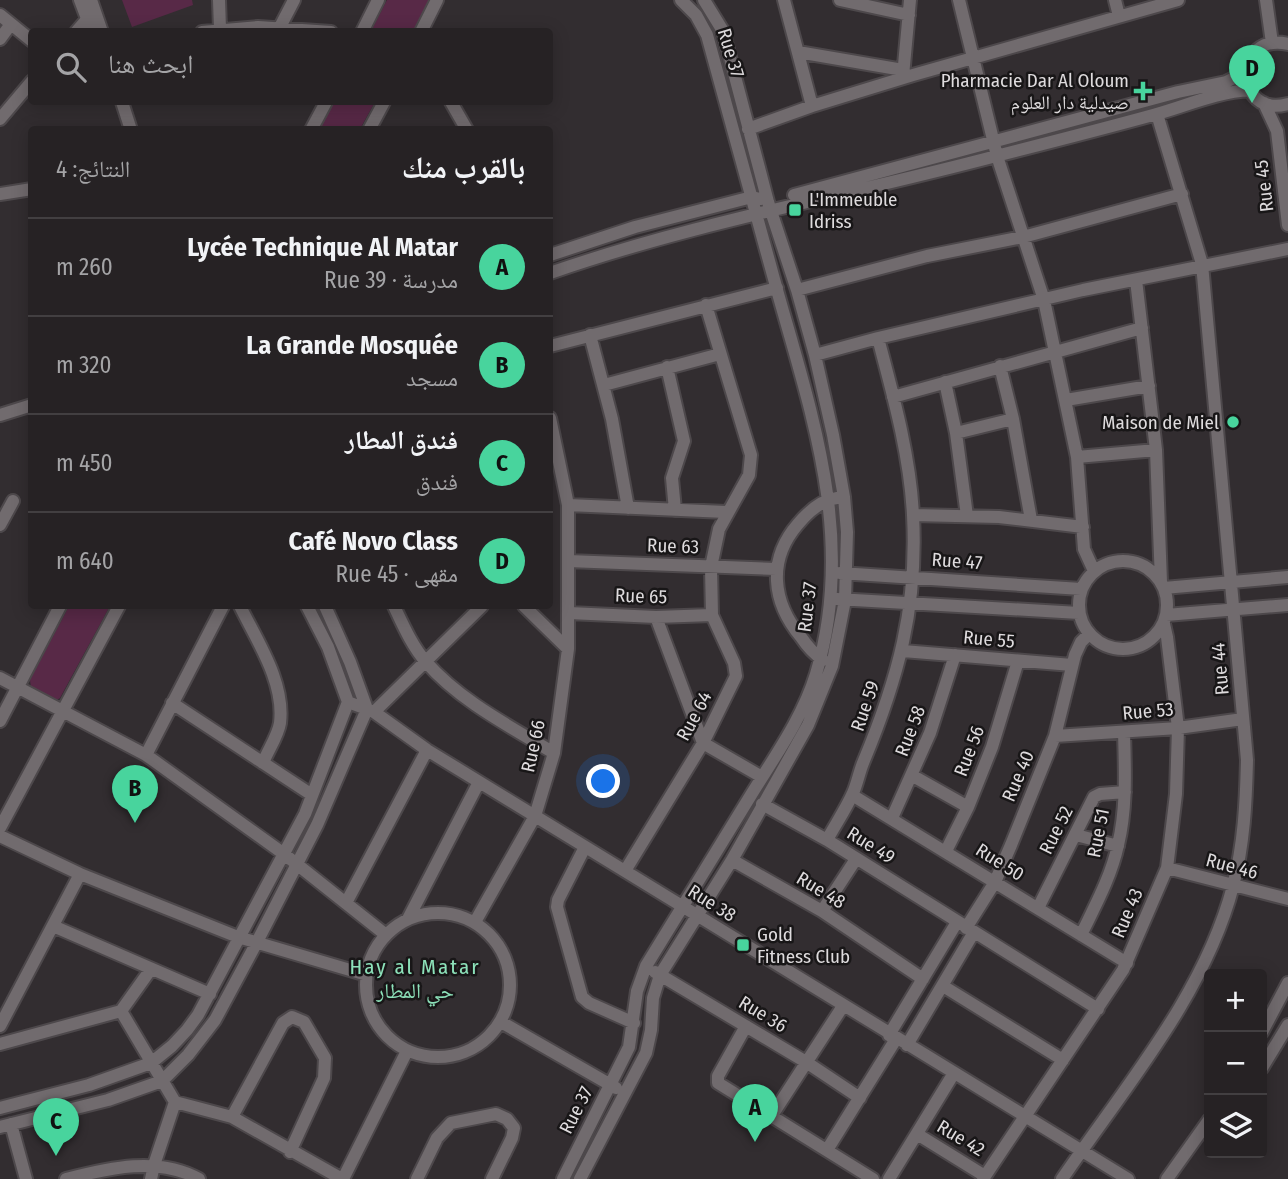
<!DOCTYPE html>
<html lang="ar">
<meta charset="utf-8">
<style>
body{margin:0;font-family:"Fira Sans Condensed","Noto Naskh Arabic",sans-serif;background:#322f31;color:#f1f3f6;direction:rtl}
.controls{position:absolute;right:21px;bottom:21px;display:grid;overflow:hidden;border-radius:7px;box-shadow:0 4px 18px #0003}
.controls button{width:63px;height:63px;display:grid;place-items:center;padding:0;border:0;border-bottom:2px solid #423f41;background:#262224;color:#f1f3f6;font:35px sans-serif}
.you{position:absolute;left:604px;top:782px;width:24px;height:24px;margin:-18px;border:5px solid #fff;border-radius:50%;background:#1a73e8;box-shadow:0 0 0 10px #1a73e833}
.badge{display:grid;place-items:center;width:46px;height:46px;border-radius:50%;background:#48d49d;color:#111;font-size:23px;font-weight:700}
.pin{position:absolute;translate:-50% -58px;filter:drop-shadow(0 2px 4px #0008)}
.pin::after{content:'';position:absolute;top:37px;width:24px;height:21px;background:inherit;clip-path:polygon(0 0,100% 0,50% 100%)}
.list{margin:0;padding:0;list-style:none}
h2{display:flex;justify-content:space-between;align-items:center;height:91px;margin:0;padding:0 28px;font-size:30px}
h2 small{font-size:23px;font-weight:400;color:#a4a4a6}
.list li{display:grid;grid-template-columns:46px 1fr auto;gap:21px;align-items:center;box-sizing:border-box;height:98px;padding:0 28px;border-top:2px solid #423f41}
.list b{display:block;font-size:26px;white-space:nowrap}
.list p{margin:0;font-size:23px;white-space:nowrap;color:#a4a4a6}
.list em{font-size:23px;font-style:normal;color:#a4a4a6}
.icon{flex:none;width:38px;height:38px;fill:none;stroke:currentColor;stroke-width:2;stroke-linecap:round;stroke-linejoin:round}
.map{position:relative;flex:none;width:1288px;height:1179px;overflow:hidden;direction:ltr}
.search{position:absolute;background:#262224;box-shadow:0 4px 18px #0003;left:28px;top:28px;width:525px;height:77px;display:flex;align-items:center;gap:18px;box-sizing:border-box;padding:0 24px;border-radius:7px;color:#a4a4a6;font-size:26px}
.panel{position:absolute;background:#262224;box-shadow:0 4px 18px #0003;left:28px;top:126px;width:525px;height:483px;border-radius:7px;direction:rtl}
.map>svg:first-child{display:block}
.green{fill:#582947}
.lines{fill:none;stroke-linecap:round;stroke-linejoin:round}
.minor-casing{stroke:#4d484b;stroke-width:16}
.minor{stroke:#716b6e;stroke-width:12}
.poi-dot{fill:#48d49d;stroke:#181617;stroke-width:2.5}
.labels{text-anchor:middle;dominant-baseline:central;stroke-width:5;stroke-linejoin:round;paint-order:stroke}
.street-label{font-size:19px;fill:#dedbdd;stroke:#181617}
.poi-label{font-size:19px;fill:#dedbdd;stroke:#181617;text-anchor:end}
.neighbourhood-label{font-size:21px;letter-spacing:2px;fill:#8de2ba;stroke:#181617}
</style>
<div class="map">
<svg width="1288" height="1179" viewBox="0 0 1288 1179">
<rect width="100%" height="100%" fill="#322d30"/>
<path class="green" d="M122 0H192L193 5 132 27Z
M387 0H430L413 31H371Z
M334 102H375L360 129H319Z
M69 606H110L60 698 57 700 31 688 30 680Z"/>
<g class="lines">
<defs>
<path id="minor" d="M80 0 92 32
M91 0 102 32
M219 0 220 29
M784 0 812 106
M840 0 909 15
M959 0 997 156 1044 300 1077 457 1084 549 1094 571
M1115 0 1119 16
M1266 0 1272 43
M0 15 32 41
M280 27 294 0
M76 32 90 16
M202 32 258 27 331 32
M362 32 378 0
M421 32 437 0
M0 39 11 24
M1288 44C1233 31 1233 119 1288 104
M798 52 903 70
M903 76 910 0
M122 102 131 130
M451 102 467 130
M1264 103 1277 131 1288 225
M0 119 32 81
M748 129 812 106 913 75 1178 0
M311 130 326 102
M369 130 384 102
M0 194 32 189
M794 195 1178 92 1226 82 1246 72
M550 255 635 227 752 197 760 199
M550 273C696 222 850 195 1000 155 1051 142 1102 129 1153 115 1186 106 1216 92 1250 90
M1136 280 1156 450 1161 582
M797 290 927 256 1023 237 1182 194
M590 335 612 419 628 508
M550 346 777 288
M815 355 878 338 1083 290 1288 249
M1000 366 1013 419 1031 520
M667 367 684 441 672 478 675 510
M945 382 956 433 967 516
M604 385 720 354
M893 397 1142 328
M1066 400 1149 386
M0 415 32 405
M956 433 1013 419
M1077 457 1156 450
M568 505 726 512
M913 515 999 517 1083 527
M0 525 13 501
M1079 605a44 44 0 1 1 88 0a44 44 0 1 1-88 0Z
M568 561 776 569
M840 573 1081 589
M1164 588 1288 577
M837 599 1079 613
M240 606C257 641 285 682 280 723 278 736 268 750 263 763
M394 606C403 625 412 646 426 662 460 701 511 727 554 753
M524 606 568 649
M569 613 656 617 712 615
M1166 615 1288 605
M656 617 703 743 762 777
M903 651 1072 665
M823 660C814 654 807 646 801 637 772 602 767 560 798 524 808 512 821 500 837 498
M0 678 146 755 284 854 386 935
M348 702 374 712 427 750 1128 1179
M172 703 312 795
M374 712 482 606
M0 721 60 606
M1055 736 1178 728 1243 719
M146 755 223 606
M913 776 968 807
M852 795 1127 963
M762 804 827 840 1098 1009
M892 818 930 733 955 655
M0 828 119 606
M1076 835 1118 846
M0 836 80 874 238 937 367 975
M827 840C835 825 846 809 853 793 857 784 859 773 863 763 898 679 918 607 913 515 910 455 893 395 878 338
M585 847 558 900 557 907 582 997 589 1003 634 1023
M946 851 968 807 992 747 1018 661
M732 860 822 911 923 979
M1167 868 1288 899
M625 871 703 743 736 676 734 663 712 615 711 567 719 529 749 475 751 455 706 305
M346 903 427 750
M1038 908 1094 797 1100 794 1125 792
M822 911 856 859
M366 985a72 72 0 1 1 144 0a72 72 0 1 1-144 0Z
M408 919 479 782
M475 922 535 816 554 753 568 649V505L550 418
M53 926 210 994
M966 928 995 882 1011 845 1055 736 1075 655 1081 642 1089 634
M1081 935C1095 906 1111 877 1118 845 1127 808 1125 770 1124 732
M655 972 806 1062 860 1098
M943 986 1063 1060
M121 1011 175 1102 232 1117 342 1179
M501 1022 616 1088
M0 1026 80 874
M746 1026 718 1076V1083L873 1179
M1262 1032 1288 983
M889 1035 957 922
M0 1044 121 1011 151 969
M907 1045 974 932
M1262 1068 1288 1025
M0 1108 89 1085 151 1063 172 1046 187 1030 198 1015 305 814 348 702 328 647 307 606
M232 1117 283 1023 292 1017 304 1022 325 1058 324 1078 290 1152
M771 1117 843 1006
M11 1124 26 1179
M0 1127 108 1100 162 1081 188 1055 215 1020 257 942 317 825 367 709 350 662 325 606
M917 1134 985 1176
M827 1150 896 1039
M66 1179C109 1168 158 1156 199 1179
M151 1179 154 1165 175 1102
M343 1179 407 1051
M417 1179 437 1138 451 1123 496 1114 507 1119 514 1128 512 1138 492 1179
M563 1179 629 1047 637 991 646 966C681 909 716 852 751 795 775 756 803 717 816 674 856 541 813 418 777 290 753 205 731 120 707 35L696 15 681 0
M580 1179 646 1053 651 1030 653 998 660 975 732 860 808 725 832 666 845 600 847 532 844 497 833 435 815 355 797 290 768 202 723 31 704 0
M889 1179 954 1073
M983 1179 1123 970 1167 868 1176 794 1178 728 1167 637 1164 624 1162 626
M1062 1179C1124 1088 1205 994 1233 886 1244 844 1246 803 1247 760L1202 264 1157 114
M1167 1179 1209 1120"/>
</defs>
<use href="#minor" class="minor-casing"/>
<use href="#minor" class="minor"/>
</g>
<g class="poi-dot">
<path d="M1139.5 80.5h7v7h7v7h-7v7h-7v-7h-7v-7h7z"/>
<rect x="788" y="203" width="14" height="14" rx="3.5"/>
<circle cx="1233" cy="422" r="7"/>
<rect x="736" y="938" width="14" height="14" rx="3.5"/>
</g>
<g class="labels">
<g class="street-label">
<text transform="translate(731 53) rotate(73)">Rue 37</text>
<text transform="translate(1264 186) rotate(-97)">Rue 45</text>
<text transform="translate(673 546) rotate(2)">Rue 63</text>
<text transform="translate(957 561) rotate(4)">Rue 47</text>
<text transform="translate(641 596) rotate(2)">Rue 65</text>
<text transform="translate(807 607) rotate(-83)">Rue 37</text>
<text transform="translate(989 639) rotate(5)">Rue 55</text>
<text transform="translate(1220 669) rotate(-95)">Rue 44</text>
<text transform="translate(865 706) rotate(-71)">Rue 59</text>
<text transform="translate(1148 711) rotate(-5)">Rue 53</text>
<text transform="translate(694 716) rotate(-62)">Rue 64</text>
<text transform="translate(910 731) rotate(-69)">Rue 58</text>
<text transform="translate(533 746) rotate(-78)">Rue 66</text>
<text transform="translate(969 751) rotate(-69)">Rue 56</text>
<text transform="translate(1018 776) rotate(-67)">Rue 40</text>
<text transform="translate(1056 830) rotate(-63)">Rue 52</text>
<text transform="translate(1098 833) rotate(-79)">Rue 51</text>
<text transform="translate(871 845) rotate(32)">Rue 49</text>
<text transform="translate(1000 862) rotate(32)">Rue 50</text>
<text transform="translate(1232 866) rotate(15)">Rue 46</text>
<text transform="translate(821 890) rotate(31)">Rue 48</text>
<text transform="translate(712 903) rotate(32)">Rue 38</text>
<text transform="translate(1127 913) rotate(-67)">Rue 43</text>
<text transform="translate(763 1014) rotate(31)">Rue 36</text>
<text transform="translate(576 1110) rotate(-63)">Rue 37</text>
<text transform="translate(961 1138) rotate(31)">Rue 42</text>
</g>
<g class="poi-label">
<text x="1129" y="80">Pharmacie Dar Al Oloum<tspan x="1129" dy="22">صيدلية دار العلوم</tspan></text>
<text x="809" y="199" text-anchor="start">L'Immeuble<tspan x="809" dy="22">Idriss</tspan></text>
<text x="1219" y="422">Maison de Miel</text>
<text x="757" y="934" text-anchor="start">Gold<tspan x="757" dy="22">Fitness Club</tspan></text>
</g>
<g class="neighbourhood-label">
<text x="415" y="967">Hay al Matar<tspan x="415" dy="24">حي المطار</tspan></text>
</g>
</g>
</svg>
<div class="controls">
<button>+</button>
<button>−</button>
<button><svg class="icon" aria-label="layers" viewBox="0 0 24 24"><path d="M12 4l9 5-9 5-9-5zM3 14l9 5 9-5"/></svg></button>
</div>
<div class="you"></div>
<div class="pin badge" style="left:755px;top:1142px">A</div>
<div class="pin badge" style="left:135px;top:823px">B</div>
<div class="pin badge" style="left:56px;top:1156px">C</div>
<div class="pin badge" style="left:1252px;top:103px">D</div>
<div class="search"><svg class="icon" aria-label="search" viewBox="0 0 24 24"><circle cx="10" cy="10" r="6"/><path d="M15 15l6 6"/></svg>ابحث هنا</div>
<section class="panel">
<h2>بالقرب منك<small>النتائج: 4</small></h2>
<ul class="list">
<li><span class="badge">A</span><div><b>Lycée Technique Al Matar</b><p>مدرسة · Rue 39</p></div><em>260 m</em></li>
<li><span class="badge">B</span><div><b>La Grande Mosquée</b><p>مسجد</p></div><em>320 m</em></li>
<li><span class="badge">C</span><div><b>فندق المطار</b><p>فندق</p></div><em>450 m</em></li>
<li><span class="badge">D</span><div><b>Café Novo Class</b><p>مقهى · Rue 45</p></div><em>640 m</em></li>
</ul>
</section>
</div>
